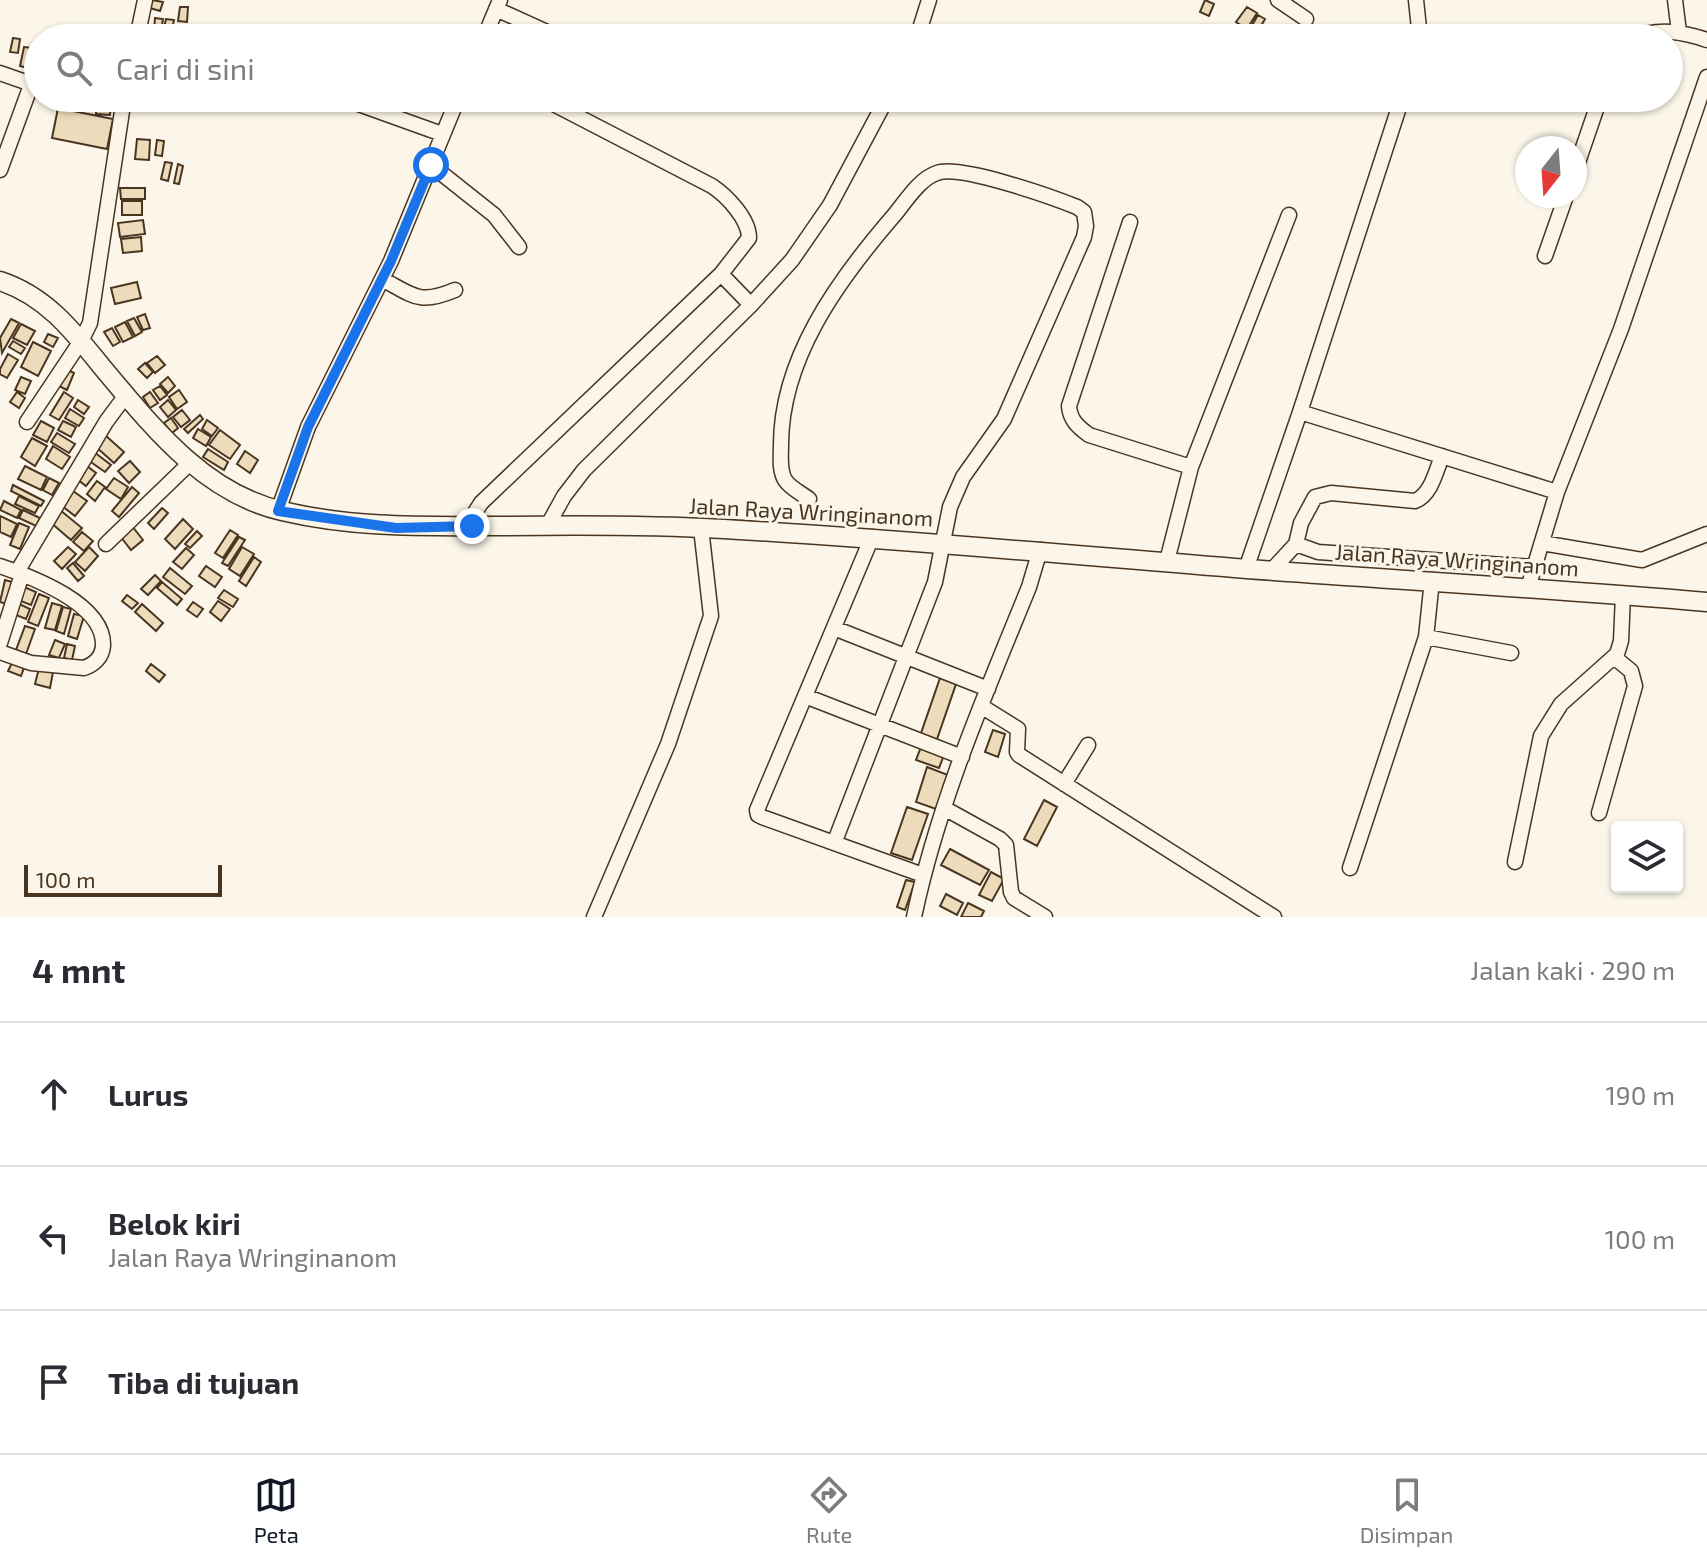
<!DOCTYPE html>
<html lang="id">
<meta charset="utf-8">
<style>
body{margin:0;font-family:"Exo 2",sans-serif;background:#f7f7f7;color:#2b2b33}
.controls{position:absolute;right:24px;bottom:24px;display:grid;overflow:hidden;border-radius:8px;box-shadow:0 2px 6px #0004}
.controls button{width:72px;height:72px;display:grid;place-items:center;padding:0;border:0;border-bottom:2px solid #e1e1e2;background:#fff;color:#2b2b33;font:40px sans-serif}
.compass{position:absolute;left:1515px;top:136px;width:72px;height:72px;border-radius:50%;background:#fff;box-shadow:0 2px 6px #0004;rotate:197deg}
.scale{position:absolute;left:24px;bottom:20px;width:198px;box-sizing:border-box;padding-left:8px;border:4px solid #4a3520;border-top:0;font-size:22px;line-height:28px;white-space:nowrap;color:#4a3520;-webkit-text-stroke:6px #fbf6e9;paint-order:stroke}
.stop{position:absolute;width:24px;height:24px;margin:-18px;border:6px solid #1a73e8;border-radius:50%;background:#fff}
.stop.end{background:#1a73e8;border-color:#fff;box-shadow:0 2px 8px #0008}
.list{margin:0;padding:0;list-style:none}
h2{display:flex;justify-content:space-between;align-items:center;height:104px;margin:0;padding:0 32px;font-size:34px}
h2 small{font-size:26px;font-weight:400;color:#7c7c81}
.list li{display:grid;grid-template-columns:52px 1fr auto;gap:24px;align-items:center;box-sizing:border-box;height:144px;padding:0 32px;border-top:2px solid #e1e1e2}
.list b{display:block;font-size:30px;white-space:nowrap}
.list p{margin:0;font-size:26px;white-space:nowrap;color:#7c7c81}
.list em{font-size:26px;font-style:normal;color:#7c7c81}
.icon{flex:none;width:44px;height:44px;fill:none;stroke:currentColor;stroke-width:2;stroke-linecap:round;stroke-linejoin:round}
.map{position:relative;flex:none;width:1707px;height:917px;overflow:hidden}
.search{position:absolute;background:#fff;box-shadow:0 2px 6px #0004;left:24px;right:24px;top:24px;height:88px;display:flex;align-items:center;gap:20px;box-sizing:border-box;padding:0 28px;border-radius:44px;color:#7c7c81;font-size:30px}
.sheet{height:536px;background:#fff}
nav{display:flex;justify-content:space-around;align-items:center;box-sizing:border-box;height:112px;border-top:2px solid #e1e1e2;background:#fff;font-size:22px;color:#7c7c81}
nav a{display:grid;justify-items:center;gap:4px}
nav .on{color:#111827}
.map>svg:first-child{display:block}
.building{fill:#ecdcbc;stroke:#4a3520;stroke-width:2}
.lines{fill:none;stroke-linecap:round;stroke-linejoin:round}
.minor-casing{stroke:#4a3520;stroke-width:17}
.major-casing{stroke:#4a3520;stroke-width:21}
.minor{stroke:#fbf6e9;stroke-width:14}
.major{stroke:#fbf6e9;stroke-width:18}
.route{stroke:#1a73e8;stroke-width:10}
.labels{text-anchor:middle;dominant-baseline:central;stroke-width:6;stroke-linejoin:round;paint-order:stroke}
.street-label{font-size:22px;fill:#4a3520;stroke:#fbf6e9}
</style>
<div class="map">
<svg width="1707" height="917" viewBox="0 0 1707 917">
<rect width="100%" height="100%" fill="#fbf6e9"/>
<path class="building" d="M152 0 163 2 160 11 150 8Z
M1205 0 1214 4 1209 16 1200 12Z
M180 7H188L187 22 178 21Z
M1247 7 1257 13 1247 29 1236 22Z
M1258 15 1265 19 1255 36 1248 32Z
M155 18 163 19 161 32 154 31Z
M166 19 174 20 171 34 163 32Z
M13 38 20 39 18 53 10 52Z
M24 47 32 48 28 68 20 66Z
M77 98 90 100 88 110 75 107Z
M97 102H111L110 115 96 114Z
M58 108 113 119 107 149 52 138Z
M137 139 150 140 149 160 135 159Z
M157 140 164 141 162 156 155 155Z
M165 162 172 163 168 181 161 179Z
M178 164 183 166 179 184 174 183Z
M120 188H145V199H121Z
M122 201H142V215H122Z
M143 220 145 234 120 237 118 223Z
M141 237 142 251 123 253 121 239Z
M137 282 141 298 115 304 111 288Z
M145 314 150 328 143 330 137 317Z
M134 318 142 332 135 336 127 321Z
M11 319 19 323 2 353 0 338Z
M125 322 133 337 123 342 115 327Z
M21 324 35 331 27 345 13 338Z
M112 328 120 342 113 346 104 332Z
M48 334 58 338 53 347 44 342Z
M13 341 25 348 21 354 9 347Z
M33 342 51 351 38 376 21 367Z
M8 354 18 360 7 378 0 374V369Z
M157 356 165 365 155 373 147 363Z
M145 363 153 372 147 378 138 369Z
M66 369 74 373 67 390 59 386Z
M21 377 31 381 25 394 15 390Z
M168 377 175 386 168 393 160 384Z
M160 386 167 395 160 400 153 390Z
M179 390 187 402 177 409 169 397Z
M17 392 25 398 19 408 10 402Z
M64 392 73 398 59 420 50 415Z
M150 392 158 403 150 408 143 397Z
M78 400 89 407 84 414 74 407Z
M168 400 176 410 168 417 160 407Z
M70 409 84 418 79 426 65 418Z
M182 410 190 420 181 427 173 417Z
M200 415 203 419 188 433 184 429Z
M171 418 178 428 172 433 164 423Z
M207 420 218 428 212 436 202 429Z
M41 421 54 428 47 442 33 435Z
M63 421 76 427 71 437 58 430Z
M198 429 211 437 206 446 193 438Z
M220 430 240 445 230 459 209 445Z
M57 433 75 444 69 453 51 442Z
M105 435 124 452 114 463 95 446Z
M32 438 47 446 35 466 21 457Z
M53 446 70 457 62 469 46 459Z
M208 449 228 462 224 470 203 457Z
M245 451 258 460 250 473 237 464Z
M94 452 111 465 105 472 88 460Z
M130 461 140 472 129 483 118 471Z
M25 466 47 477 41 490 18 479Z
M87 466 96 473 86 486 77 479Z
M49 478 59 483 52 495 43 490Z
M114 478 128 487 121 499 106 489Z
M97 481 105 487 95 501 87 494Z
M13 485 44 501 41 506 11 491Z
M132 487 139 493 119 517 112 511Z
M73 491 87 501 75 516 62 506Z
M19 496 39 506 35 513 15 504Z
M4 501 21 510 17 518 0 510Z
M162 508 168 513 154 529 148 523Z
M23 510 40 518 36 526 19 518Z
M60 510 82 528 71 540 50 522Z
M0 516 17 524 11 537 0 532Z
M183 519 193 529 175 549 165 539Z
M19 523 29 527 20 549 10 545Z
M132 526 143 540 131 550 120 536Z
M230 530 238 535 223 558 215 553Z
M197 531 202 536 190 548 185 544Z
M82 532 93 541 84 551 73 542Z
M239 537 245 540 228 566 222 563Z
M68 547 76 554 62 569 54 561Z
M89 547 98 556 85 571 75 562Z
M242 547 254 554 240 576 229 569Z
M186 548 194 555 182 569 173 562Z
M254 557 261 562 246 586 239 581Z
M73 563 84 576 78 581 67 568Z
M206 566 222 577 215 587 199 576Z
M170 568 192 586 185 594 163 577Z
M155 575 161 581 148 595 141 589Z
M5 580 16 583 10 605 0 602Z
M162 582 182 599 177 605 157 588Z
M24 587 36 592 31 605 18 600Z
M224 590 238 599 233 607 218 598Z
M39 594 49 598 38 626 28 622Z
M127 595 138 603 132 609 122 601Z
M218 601 230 609 221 621 210 612Z
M15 602 30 609 26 619 11 613Z
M193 602 203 609 197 617 187 610Z
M52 603 62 606 55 630 45 628Z
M142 604 163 623 156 631 135 612Z
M63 607 71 609 64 634 56 631Z
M74 614 84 616 77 639 68 636Z
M25 626 35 629 26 654 16 650Z
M55 640 65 644 59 658 49 655Z
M67 644 75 646 72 660 64 658Z
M13 661 25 665 21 676 8 671Z
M151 664 165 675 159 682 146 671Z
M39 668 53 672 50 688 35 684Z
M940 678 956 684 935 745 919 739Z
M993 730 1005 734 998 757 985 752Z
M921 747 944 755 939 768 916 760Z
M927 767 948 775 936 809 916 802Z
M1044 800 1057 807 1037 846 1024 839Z
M907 807 928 814 912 860 891 853Z
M950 849 989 870 980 885 941 865Z
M991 872 1004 879 992 901 979 895Z
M906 880 915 882 905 910 897 907Z
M946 894 963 903 957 915 940 906Z
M968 903 984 911 981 917H961Z"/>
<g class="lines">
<defs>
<path id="minor" d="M1278 0 1306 19
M1416 0 1420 38
M1675 0 1679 32
M496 9 560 38
M137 38 145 0
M484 38 500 0
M917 38 929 0
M1634 38C1658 27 1683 32 1707 40
M0 73 37 86
M103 98 124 102
M350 101 442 134
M431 165 494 215 519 247
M0 170 31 85
M1575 171 1600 98
M1130 222 1069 406C1070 420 1078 427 1089 435L1191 467
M1545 256 1566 196
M721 274 751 305
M382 279C414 296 419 305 455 290
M1300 412 1557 492
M27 422 81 341 90 323 124 98
M809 499C801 493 790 488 785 480 779 470 781 456 781 445 781 359 837 282 890 220 903 206 918 179 937 173 959 164 1052 197 1077 207L1084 212 1086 226 1084 237 1004 419 963 477 950 507 935 582 835 841
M278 511 308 427 391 261 458 98
M548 525 564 496 584 470 751 305 792 260 830 205 887 98
M472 526 474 514 481 503 721 274 749 238C749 219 727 196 712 186L542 98
M872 537 757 810 758 815 762 817 923 875
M1542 543 1642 560 1707 534
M106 544 190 463
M1296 544 1318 552 1534 567
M1167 561 1191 467 1289 215
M0 566C32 577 105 604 103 646 102 658 93 665 84 668L31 663 0 652
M1246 569 1300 412 1402 98
M1272 570 1296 544 1301 523 1315 497 1331 493 1415 501C1431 495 1436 471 1442 456
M17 572 106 422 126 395
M1528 588 1557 492 1621 329 1707 77
M834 628 988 689
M1426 637 1511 653
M0 643 22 574
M805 696 962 757
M981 706 1018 729 1017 752 1019 755 1274 917
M1064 784 1088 745
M944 808 1000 839 1006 845 1011 892 1014 898 1045 917
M1599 813 1635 686 1631 671 1614 657
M1515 862 1541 736 1561 704 1617 654 1621 641 1623 595
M1350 868 1426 637 1432 580
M594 917 668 744 711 616 701 528
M914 917C938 803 985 695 1029 587L1040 550"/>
<path id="major" d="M0 281C46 296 73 331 102 367 151 425 203 493 282 511 358 529 429 526 507 526 579 525 652 525 724 529 899 539 1072 555 1247 569 1400 580 1554 589 1707 602"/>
</defs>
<use href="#minor" class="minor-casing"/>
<use href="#major" class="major-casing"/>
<use href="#minor" class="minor"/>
<use href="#major" class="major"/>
</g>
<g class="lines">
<path class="route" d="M431 165 391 261 308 427 278 511 396 528 472 526"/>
</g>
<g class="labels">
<g class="street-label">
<text transform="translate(811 511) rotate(3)">Jalan Raya Wringinanom</text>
<text transform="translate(1457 559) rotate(4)">Jalan Raya Wringinanom</text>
</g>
</g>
</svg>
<div class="controls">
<button><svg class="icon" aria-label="layers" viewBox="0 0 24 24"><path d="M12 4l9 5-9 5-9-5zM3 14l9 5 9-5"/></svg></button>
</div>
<svg class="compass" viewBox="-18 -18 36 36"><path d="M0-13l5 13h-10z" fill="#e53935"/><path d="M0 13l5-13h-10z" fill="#7c7c81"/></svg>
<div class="scale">100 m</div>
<div class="stop" style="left:431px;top:165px"></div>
<div class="stop end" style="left:472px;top:526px"></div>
<div class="search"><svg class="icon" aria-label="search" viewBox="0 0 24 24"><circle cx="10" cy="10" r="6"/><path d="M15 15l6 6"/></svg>Cari di sini</div>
</div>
<section class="sheet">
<h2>4 mnt<small>Jalan kaki · 290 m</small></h2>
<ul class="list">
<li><svg class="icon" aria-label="ahead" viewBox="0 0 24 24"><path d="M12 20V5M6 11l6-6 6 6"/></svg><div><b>Lurus</b></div><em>190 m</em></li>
<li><svg class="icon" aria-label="left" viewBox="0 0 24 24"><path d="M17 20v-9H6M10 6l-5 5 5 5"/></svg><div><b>Belok kiri</b><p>Jalan Raya Wringinanom</p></div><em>100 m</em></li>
<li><svg class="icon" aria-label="arrive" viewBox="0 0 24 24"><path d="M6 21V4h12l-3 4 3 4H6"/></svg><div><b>Tiba di tujuan</b></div></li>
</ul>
</section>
<nav>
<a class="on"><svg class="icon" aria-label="map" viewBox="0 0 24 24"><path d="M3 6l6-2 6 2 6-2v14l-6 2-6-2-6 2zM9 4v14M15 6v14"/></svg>Peta</a>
<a><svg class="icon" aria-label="directions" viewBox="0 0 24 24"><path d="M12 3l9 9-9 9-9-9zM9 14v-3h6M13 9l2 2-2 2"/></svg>Rute</a>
<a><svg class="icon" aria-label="saved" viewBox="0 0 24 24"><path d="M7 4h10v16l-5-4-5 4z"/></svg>Disimpan</a>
</nav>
